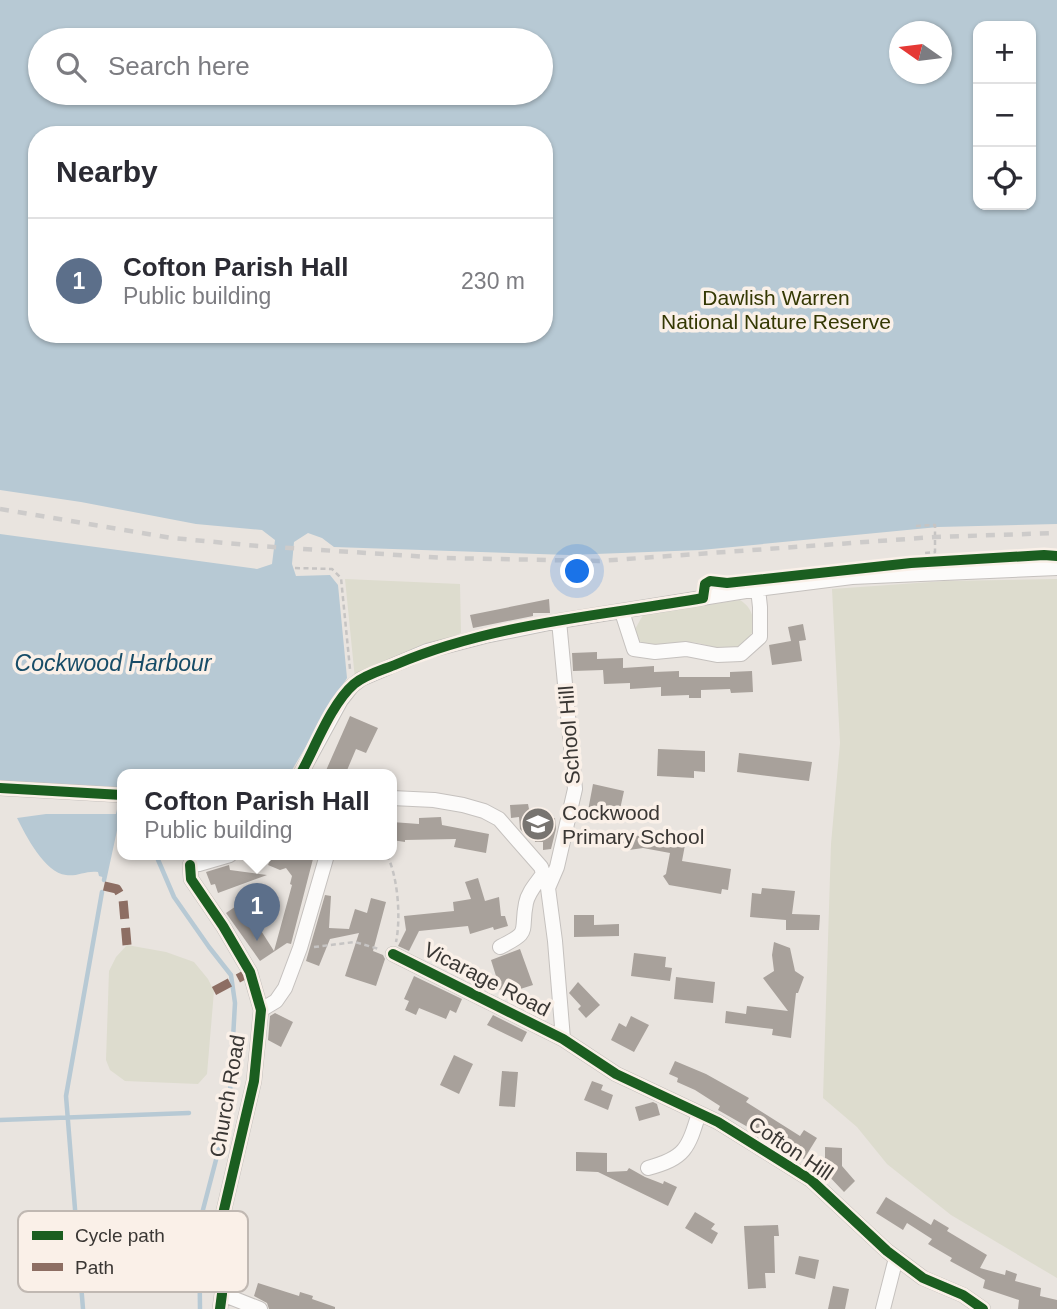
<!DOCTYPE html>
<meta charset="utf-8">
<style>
body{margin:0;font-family:Helvetica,sans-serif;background:#f2f2f3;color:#2b2b33}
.controls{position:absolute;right:21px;top:21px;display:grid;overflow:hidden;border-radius:14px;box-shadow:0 2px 5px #0004}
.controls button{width:63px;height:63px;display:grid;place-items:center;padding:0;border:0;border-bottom:2px solid #e1e1e2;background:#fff;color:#2b2b33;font:35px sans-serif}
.compass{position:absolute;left:889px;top:21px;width:63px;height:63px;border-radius:50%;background:#fff;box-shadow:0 2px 5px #0004;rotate:284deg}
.you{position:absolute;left:578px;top:572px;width:24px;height:24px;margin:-18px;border:5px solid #fff;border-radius:50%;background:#1a73e8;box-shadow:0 0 0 10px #1a73e833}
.badge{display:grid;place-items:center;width:46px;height:46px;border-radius:50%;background:#d93025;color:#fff;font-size:23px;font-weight:700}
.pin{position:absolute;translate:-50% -58px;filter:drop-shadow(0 2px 4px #0008)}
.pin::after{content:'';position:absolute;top:37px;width:24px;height:21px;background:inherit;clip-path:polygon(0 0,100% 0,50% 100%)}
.popup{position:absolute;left:117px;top:769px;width:280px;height:91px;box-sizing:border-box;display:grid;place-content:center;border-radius:14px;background:#fff;filter:drop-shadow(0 2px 5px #0005);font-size:23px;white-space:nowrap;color:#7c7c81}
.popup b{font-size:26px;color:#2b2b33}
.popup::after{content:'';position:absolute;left:50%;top:100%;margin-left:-14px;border:14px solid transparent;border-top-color:#fff}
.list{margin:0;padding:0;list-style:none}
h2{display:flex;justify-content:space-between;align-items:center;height:91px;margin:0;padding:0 28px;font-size:30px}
h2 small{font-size:23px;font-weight:400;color:#7c7c81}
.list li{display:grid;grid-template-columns:46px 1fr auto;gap:21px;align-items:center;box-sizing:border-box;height:126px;padding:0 28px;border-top:2px solid #e1e1e2}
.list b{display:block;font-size:26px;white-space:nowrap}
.list p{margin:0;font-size:23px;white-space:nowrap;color:#7c7c81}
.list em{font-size:23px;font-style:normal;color:#7c7c81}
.icon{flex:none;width:38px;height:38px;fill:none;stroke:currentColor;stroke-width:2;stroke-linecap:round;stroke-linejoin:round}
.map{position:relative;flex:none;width:1057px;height:1309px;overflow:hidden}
.search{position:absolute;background:#fff;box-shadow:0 2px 5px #0004;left:28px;top:28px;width:525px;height:77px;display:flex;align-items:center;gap:18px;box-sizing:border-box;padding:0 24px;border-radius:38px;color:#7c7c81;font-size:26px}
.panel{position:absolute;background:#fff;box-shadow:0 2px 5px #0004;left:28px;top:126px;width:525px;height:217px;border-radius:28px}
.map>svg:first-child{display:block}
.green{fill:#dddcce}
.water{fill:#b7c9d4;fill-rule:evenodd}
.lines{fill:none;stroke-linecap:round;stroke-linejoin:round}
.stream{stroke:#b7c9d4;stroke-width:4.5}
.building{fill:#a8a19b}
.minor-casing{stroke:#c5c1be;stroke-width:16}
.path{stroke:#c6c4c3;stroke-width:2.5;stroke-dasharray:5 3.5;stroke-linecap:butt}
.minor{stroke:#fcfbfa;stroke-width:14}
.rail{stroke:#cdcbca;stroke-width:4.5;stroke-dasharray:9 9;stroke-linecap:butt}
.quiet{stroke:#8d6e63;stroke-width:9;stroke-dasharray:18 9;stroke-linecap:butt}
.cycleway-casing{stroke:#faf0e8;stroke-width:15}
.cycleway{stroke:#1b5e20;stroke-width:10}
.labels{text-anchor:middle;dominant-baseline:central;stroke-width:7;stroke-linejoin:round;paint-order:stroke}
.park-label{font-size:21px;fill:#343803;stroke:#faf0e8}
.street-label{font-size:21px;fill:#3a3734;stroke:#faf0e8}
.poi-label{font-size:21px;fill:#3a3734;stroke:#faf0e8;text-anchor:start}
.water-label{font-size:23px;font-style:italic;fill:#174c67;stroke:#faf0e8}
.key{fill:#faf0e8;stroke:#c0b8b2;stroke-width:2}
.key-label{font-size:19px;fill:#3a3734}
</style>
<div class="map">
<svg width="1057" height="1309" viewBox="0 0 1057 1309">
<rect width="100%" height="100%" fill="#e9e4df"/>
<path class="green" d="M345 579 460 584 461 633 355 679Z
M1057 579V1278L951 1215 887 1164 857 1127 823 1098 831 844 840 743 832 589 945 581Z
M740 600C748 605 753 612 753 622 754 629 752 636 746 641 727 658 711 643 690 642 673 641 652 651 637 642L634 631 643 615Z
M127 945 166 952 194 962 208 979 214 991 207 1074 198 1084 125 1081 110 1070 106 1060 109 971 116 957Z"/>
<path class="water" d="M0 0H1057V524L938 527 701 550 569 555 334 547 322 538 308 533 294 542 292 564 296 576 330 575 338 585 347 678 289 775H122V790L113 787 0 782V534L257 569 272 564 275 540 262 530 196 524 81 502 0 490ZM978 26H1031V205H978ZM900 32H942V74H900ZM40 40H541V93H40ZM37 135H544V334H37Z
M46 814H118L106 878 99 876 98 872C87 870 76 877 66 875 45 873 26 836 17 818Z"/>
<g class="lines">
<path class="stream" d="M156 855 174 897 209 947 231 975 235 1003 229 1110 199 1225 200 1309
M104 880 120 806
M0 1120 189 1113
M83 1309 66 1096 102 892"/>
</g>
<path class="building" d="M549 599 550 613H533V616L473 628 470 615Z
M803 624 806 640 799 641 802 661 772 665 769 645 791 641 788 627Z
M597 652V659L623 658V668L654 666V672L679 671V677H730V672L752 671 753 692 731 693 730 689 701 690V698H689V695L661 696V687L630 689V683L604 684 603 670 573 671 572 653Z
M350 716 378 728 366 753 356 749 345 775H324Z
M658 749 705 751V772L694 771V778L657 776Z
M739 753 812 762 809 781 737 772Z
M593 784 624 791 619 814 603 810 602 818 587 816Z
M528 804 529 809 543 808 544 819 555 818 556 829 551 849 543 850V842H535L534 831 523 832 520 829 519 817 511 818 510 805Z
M441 817 442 825 489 834 486 853 454 847 456 839 405 840V842L392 840V822L419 824V818Z
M670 830 687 834 682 861 731 869 728 890 722 889 721 894 669 885 663 876 666 874 670 853 643 848 622 851 620 837 634 835 661 841 663 831Z
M272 855H314L291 944 287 943 260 961 226 913 251 896 249 912 274 951 292 885 290 884 292 876 286 868 280 870 268 865Z
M229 865 230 870 267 875 218 893 215 884 211 885 206 872Z
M478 878 485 901 499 897 501 916H505L508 926 494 930 493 927 470 934 468 926 419 931 409 951 398 946 406 930 404 916 454 911 453 902 471 899 465 882Z
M762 888 795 891 792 914 820 915 819 930H786V920L750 917 752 893 761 894Z
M325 895 331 896 329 928 349 929 355 909 367 913 371 898 386 902 373 951 383 955 385 959 376 986 345 976 359 933 330 939 319 966 306 961Z
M574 915H594V925L619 924V936L574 937Z
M774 942 790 948 795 971 804 977 798 993H796L791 1038 772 1035 773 1029 725 1023 726 1011 746 1014 747 1006 788 1011 763 978 774 971 772 955Z
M520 949 533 985 517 990 515 984 497 991 468 981 471 969 496 976 491 960Z
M634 953 666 957 665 967 672 968 670 981 631 976Z
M414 976 462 999 456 1013 450 1010 446 1019 419 1008 416 1015 405 1010 409 1001 404 999Z
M676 977 715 982 713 1003 674 999Z
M578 982 600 1005 586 1018 578 1009 581 1006 569 993Z
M275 1013 293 1022 281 1047 268 1040 270 1016Z
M493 1015 527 1032 522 1042 487 1025Z
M631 1016 649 1025 634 1052 611 1040 619 1023 626 1027Z
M454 1055 473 1064 459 1094 440 1085Z
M675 1061 706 1074 749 1098 746 1102 800 1136 804 1130 817 1138 804 1159 789 1150 787 1154 774 1146 776 1143 718 1110 720 1106 695 1090 677 1082 678 1078 669 1074Z
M502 1071 518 1072 515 1107 499 1106Z
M592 1081 603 1085 601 1090 613 1095 608 1110 584 1100Z
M653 1102 657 1104 660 1115 639 1121 635 1107Z
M825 1147 842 1148V1166L855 1181 844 1192 825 1172Z
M576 1152 607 1153V1172L627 1171 629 1168 645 1177 663 1184 664 1181 677 1187 668 1206 598 1172 576 1171Z
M886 1197 931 1225 934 1219 949 1228 947 1231 987 1255 980 1268 1005 1275 1006 1270 1017 1274 1015 1281 1041 1288 1040 1296 1057 1300V1309H1018L1019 1300 983 1288 985 1280 950 1261 952 1258 928 1244 932 1239 907 1223 903 1230 876 1213Z
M695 1212 715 1224 711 1229 718 1233 712 1244 685 1228Z
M778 1225 779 1236H774L775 1273H765L766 1288 748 1289 744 1226Z
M799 1256 819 1260 815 1279 795 1274Z
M258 1283 299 1296 300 1292 313 1296 312 1299 335 1307V1309H269L267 1303 254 1296Z
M833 1286 849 1289 845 1309H828Z"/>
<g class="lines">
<defs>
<path id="minor" d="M622 612 634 649 655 652 686 649 717 655 741 654 760 637V607L758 589
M300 775 341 700 352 686 361 679 427 651 485 636 559 621 758 589 852 577 1057 568
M0 788 122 795
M392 798 434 800 463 805 484 811 499 819 541 867 548 888 555 941 563 1039
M190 865 191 879 223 926 250 972 261 1010 254 1081 220 1227 222 1294 220 1309
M190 865 199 864 230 855
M548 888 557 867 575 789 559 621
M500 947C532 931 520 933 526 903 528 892 537 883 543 874
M393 954 563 1039 616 1074 718 1122 811 1180 887 1251 923 1278 963 1295 983 1309
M261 1010 276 1001 285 988 300 948 327 855
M648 1168C685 1158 688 1149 699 1113
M222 1294 260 1309
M883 1309 896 1258"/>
</defs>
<use href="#minor" class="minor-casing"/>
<path class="path" d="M916 526 935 525V552L925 553V559
M295 568 332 569 341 578 350 669
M387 855C398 877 401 918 396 942
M314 947 355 942 379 949"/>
<use href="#minor" class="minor"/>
<path class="rail" d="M0 509 172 538 258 546 445 558 599 561 935 537 1057 533"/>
<path class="quiet" d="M104 886 117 889 123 899 127 945
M214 991 250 972"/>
<defs>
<path id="cycleway" d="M300 775C315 748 331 704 354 684 366 674 383 670 397 664 493 623 601 616 703 598L705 584 710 581 727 583 911 563 1044 555 1057 556
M0 788 122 795
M190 865 191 879 223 926 250 972 261 1010 254 1081 220 1227 222 1294 220 1309
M393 954 563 1039 616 1074 718 1122 811 1180 887 1251 923 1278 963 1295 983 1309"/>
</defs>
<use href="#cycleway" class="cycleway-casing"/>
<use href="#cycleway" class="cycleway"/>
</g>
<defs>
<symbol id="school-disc" viewBox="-11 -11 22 22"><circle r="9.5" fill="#777470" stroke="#faf0e8"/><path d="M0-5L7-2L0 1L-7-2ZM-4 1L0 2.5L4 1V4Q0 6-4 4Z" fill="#fff"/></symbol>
</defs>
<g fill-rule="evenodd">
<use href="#school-disc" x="519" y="805" width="38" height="38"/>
</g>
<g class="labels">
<g class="park-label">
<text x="776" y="297">Dawlish Warren<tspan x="776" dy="24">National Nature Reserve</tspan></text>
</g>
<g class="street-label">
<text transform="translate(569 735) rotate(-94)">School Hill</text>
<text transform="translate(487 979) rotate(27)">Vicarage Road</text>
<text transform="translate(227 1096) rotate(-80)">Church Road</text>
<text transform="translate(791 1148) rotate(34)">Cofton Hill</text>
</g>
<g class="poi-label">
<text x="562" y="812">Cockwood<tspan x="562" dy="24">Primary School</tspan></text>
</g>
<g class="water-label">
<text x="113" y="663">Cockwood Harbour</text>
</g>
</g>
<rect x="18" y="1211" width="230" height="81" rx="10" class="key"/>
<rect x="32" y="1231" width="31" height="9" fill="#1b5e20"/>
<rect x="32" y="1263" width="31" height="8" fill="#8d6e63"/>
<g class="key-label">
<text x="75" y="1242">Cycle path</text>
<text x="75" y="1274">Path</text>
</g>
</svg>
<div class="controls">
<button>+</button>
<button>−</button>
<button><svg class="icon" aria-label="locate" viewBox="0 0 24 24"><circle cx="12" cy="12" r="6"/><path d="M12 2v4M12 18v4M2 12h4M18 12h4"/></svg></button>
</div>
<svg class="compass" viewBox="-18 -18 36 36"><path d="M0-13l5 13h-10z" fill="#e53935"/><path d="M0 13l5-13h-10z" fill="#7c7c81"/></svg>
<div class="you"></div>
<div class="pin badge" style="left:257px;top:941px;background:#5c6f8a">1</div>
<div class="popup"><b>Cofton Parish Hall</b>Public building</div>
<div class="search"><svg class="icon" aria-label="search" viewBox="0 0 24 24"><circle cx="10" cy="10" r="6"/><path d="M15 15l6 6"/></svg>Search here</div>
<section class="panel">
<h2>Nearby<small></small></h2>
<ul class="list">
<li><span class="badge" style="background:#5c6f8a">1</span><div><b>Cofton Parish Hall</b><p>Public building</p></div><em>230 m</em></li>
</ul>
</section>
</div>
